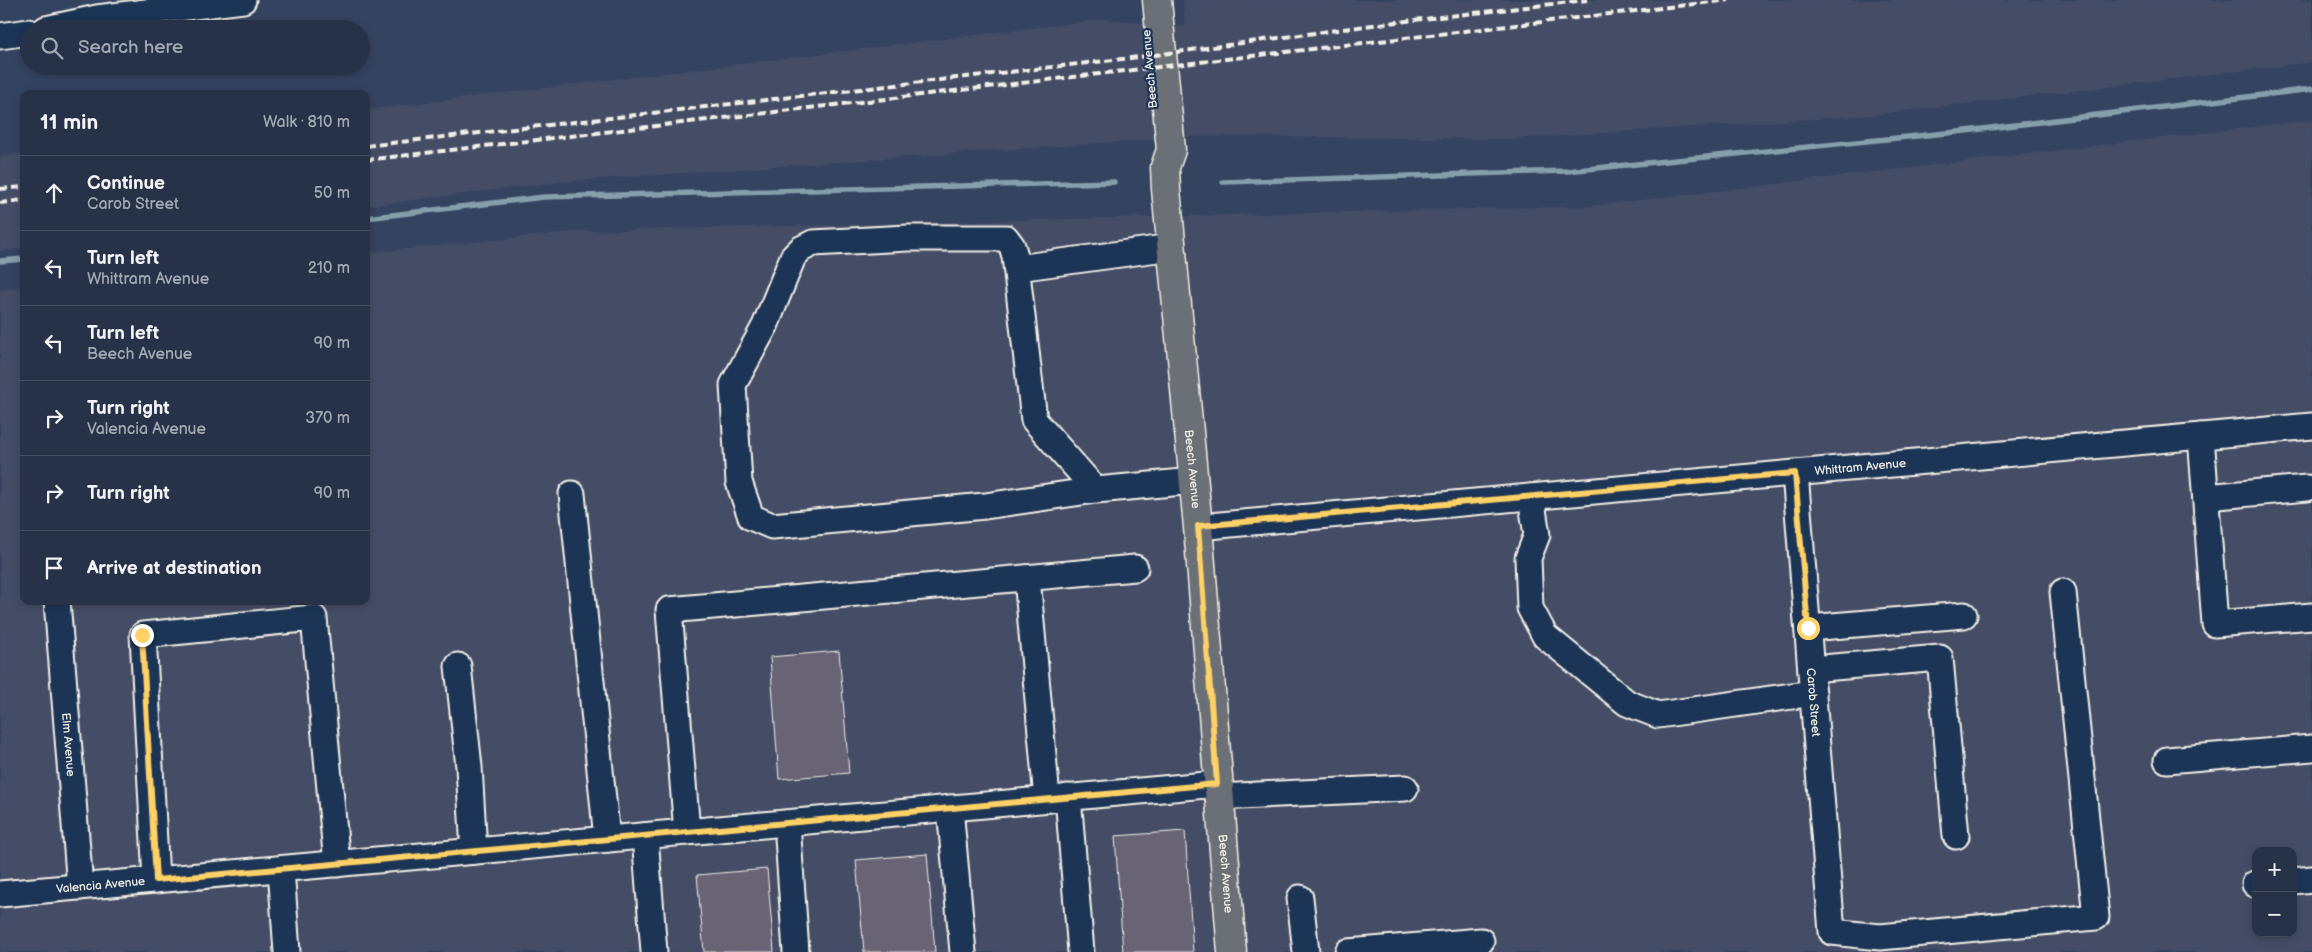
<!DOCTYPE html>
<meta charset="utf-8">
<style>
body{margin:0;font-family:"Balsamiq Sans",sans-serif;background:#2f3a4f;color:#f1f3f6}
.controls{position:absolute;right:15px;bottom:15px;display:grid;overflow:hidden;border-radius:10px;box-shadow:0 2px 8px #0003}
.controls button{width:45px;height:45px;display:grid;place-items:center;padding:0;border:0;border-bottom:1px solid #434d60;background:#273248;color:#f1f3f6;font:25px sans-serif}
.stop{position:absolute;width:15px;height:15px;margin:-11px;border:4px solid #ffd166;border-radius:50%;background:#fff}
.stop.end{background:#ffd166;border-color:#fff;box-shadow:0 1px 5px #0008}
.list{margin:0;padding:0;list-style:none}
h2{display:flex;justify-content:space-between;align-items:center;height:65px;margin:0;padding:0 20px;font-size:21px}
h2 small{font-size:16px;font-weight:400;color:#a4aab4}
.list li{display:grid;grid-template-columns:32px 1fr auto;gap:15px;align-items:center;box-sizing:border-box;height:75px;padding:0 20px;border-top:1px solid #434d60}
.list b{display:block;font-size:19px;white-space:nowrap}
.list p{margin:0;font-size:16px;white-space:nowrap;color:#a4aab4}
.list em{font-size:16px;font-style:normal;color:#a4aab4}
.icon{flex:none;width:28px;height:28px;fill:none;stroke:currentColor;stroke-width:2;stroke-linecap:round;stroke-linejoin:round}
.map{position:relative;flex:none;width:2312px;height:952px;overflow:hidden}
.search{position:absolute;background:#273248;box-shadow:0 2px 8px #0003;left:20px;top:20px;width:350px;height:55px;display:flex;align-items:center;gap:12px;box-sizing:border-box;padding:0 18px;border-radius:28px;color:#a4aab4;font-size:19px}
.panel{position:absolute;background:#273248;box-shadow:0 2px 8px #0003;left:20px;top:90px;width:350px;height:515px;border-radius:10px}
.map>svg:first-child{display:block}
.built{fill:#444d66;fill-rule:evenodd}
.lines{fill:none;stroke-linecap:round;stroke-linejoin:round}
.stream{stroke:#869fab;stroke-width:5.5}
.building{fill:#686375;stroke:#f4f1e8}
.minor-casing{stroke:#f4f1e8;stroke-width:29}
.major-casing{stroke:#f4f1e8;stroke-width:31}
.minor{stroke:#1d3557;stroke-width:25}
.major{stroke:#6b6f75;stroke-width:28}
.rail{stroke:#f4f1e8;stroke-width:4;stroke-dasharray:8 4;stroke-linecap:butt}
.route{stroke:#ffd166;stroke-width:6}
.labels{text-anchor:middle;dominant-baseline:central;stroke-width:4.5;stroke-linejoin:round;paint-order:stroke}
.street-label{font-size:12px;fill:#f4f1e8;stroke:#1d3557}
</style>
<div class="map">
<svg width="2312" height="952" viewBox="0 0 2312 952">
<rect width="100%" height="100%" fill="#344360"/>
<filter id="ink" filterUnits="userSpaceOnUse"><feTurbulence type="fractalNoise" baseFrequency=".02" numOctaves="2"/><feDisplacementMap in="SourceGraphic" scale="10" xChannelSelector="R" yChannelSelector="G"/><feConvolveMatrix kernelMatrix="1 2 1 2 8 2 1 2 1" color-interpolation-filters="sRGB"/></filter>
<g filter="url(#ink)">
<path class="built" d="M1183 0H2312V62L1872 115 1514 139 1199 136 558 182 366 206V110L1106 19 1185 27Z
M2312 120V952H0V290L24 287V601H366V253L584 231 1590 206ZM2256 851H2293V933H2256Z
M24 153V248L0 251V157Z"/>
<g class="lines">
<path class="stream" d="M1223 182 1567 171 1957 132 2312 89
M366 218 544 197 1114 182
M0 261 24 259"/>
</g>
<path class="building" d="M839 651 849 773 779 779 770 657Z
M1185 831 1193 952H1123L1115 836Z
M927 854 935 952H864L856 860Z
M767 869 774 952H704L697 875Z"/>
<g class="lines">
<defs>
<g id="minor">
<path d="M46 29 97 18 243 0"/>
<path d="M0 36 29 32"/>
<path d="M1017 268 1172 247"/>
<path d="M2201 436 2215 624 2312 616"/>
<path id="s1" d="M1795 473 1832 932 1880 937 2096 917 2063 592"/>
<path d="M1096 490 985 506 772 526 751 517 739 482 733 385 765 326 793 257 801 249 813 243 908 238H1006L1012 246 1015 256 1034 420 1096 490 1194 481"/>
<path d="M572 494 607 839"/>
<path d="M1531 497 1537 535 1528 558 1530 608 1545 636 1627 703 1658 715 1813 693"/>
<path d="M2206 497 2307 488"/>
<path id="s2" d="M1198 527 2312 426"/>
<path d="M1027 578 1047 799"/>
<path id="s3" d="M57 601 80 887"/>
<path d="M1808 628 1964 615"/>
<path d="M458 666 469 767 474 851"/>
<path d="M1811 669 1940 658 1956 836"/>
<path d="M2167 760 2312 748"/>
<path d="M1068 797 1081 952"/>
<path d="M1218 797 1405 788"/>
<path d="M950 808 963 952"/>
<path d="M787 823 796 952"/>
<path d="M687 832 669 610 1135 568"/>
<path d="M645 836 654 952"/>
<path d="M281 869 287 952"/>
<path d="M156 880 143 635 314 618 337 864"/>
<path d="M2293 881 2312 879"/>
<path d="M2255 884H2256"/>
<path id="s4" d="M0 894 1217 784"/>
<path d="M1300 898 1306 952"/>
<path d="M1348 952 1481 941"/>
</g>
<g id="major">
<path id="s5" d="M1157 0 1171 150 1165 167 1166 189 1198 527 1232 952"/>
</g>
</defs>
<use href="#minor" class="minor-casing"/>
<use href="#major" class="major-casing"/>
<use href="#minor" class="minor"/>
<use href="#major" class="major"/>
<path class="rail" d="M366 146 1148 56 1380 24 1587 0
M366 160 1729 0
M0 189 24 187
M0 203 24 200"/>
</g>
</g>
<g class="lines" filter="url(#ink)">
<path class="route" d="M142 635 156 880 1217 784 1198 526 1795 473 1808 628"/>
</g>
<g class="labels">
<g class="street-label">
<text transform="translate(1150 69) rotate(-95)">Beech Avenue</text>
<text stroke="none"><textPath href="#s2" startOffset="665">Whittram Avenue</textPath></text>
<text stroke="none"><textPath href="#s5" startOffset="472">Beech Avenue</textPath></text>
<text stroke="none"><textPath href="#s1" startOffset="230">Carob Street</textPath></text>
<text stroke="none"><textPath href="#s3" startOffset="144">Elm Avenue</textPath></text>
<text stroke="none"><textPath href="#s5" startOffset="878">Beech Avenue</textPath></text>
<text stroke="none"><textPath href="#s4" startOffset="101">Valencia Avenue</textPath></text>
</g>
</g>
</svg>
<div class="controls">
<button>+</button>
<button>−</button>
</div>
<div class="stop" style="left:1808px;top:628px"></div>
<div class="stop end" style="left:142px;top:635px"></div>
<div class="search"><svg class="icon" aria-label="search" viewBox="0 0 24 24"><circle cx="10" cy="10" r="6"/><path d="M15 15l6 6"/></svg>Search here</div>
<section class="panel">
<h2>11 min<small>Walk · 810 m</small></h2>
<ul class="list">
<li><svg class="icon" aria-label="ahead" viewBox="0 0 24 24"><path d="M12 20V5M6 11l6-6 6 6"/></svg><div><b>Continue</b><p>Carob Street</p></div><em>50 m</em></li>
<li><svg class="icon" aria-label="left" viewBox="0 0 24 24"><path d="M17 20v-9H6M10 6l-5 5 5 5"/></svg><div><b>Turn left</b><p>Whittram Avenue</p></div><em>210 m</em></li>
<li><svg class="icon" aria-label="left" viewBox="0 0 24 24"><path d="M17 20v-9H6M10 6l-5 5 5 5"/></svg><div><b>Turn left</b><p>Beech Avenue</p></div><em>90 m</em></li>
<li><svg class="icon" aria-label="right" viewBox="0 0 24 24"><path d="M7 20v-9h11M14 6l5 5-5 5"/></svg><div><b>Turn right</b><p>Valencia Avenue</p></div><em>370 m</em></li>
<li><svg class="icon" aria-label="right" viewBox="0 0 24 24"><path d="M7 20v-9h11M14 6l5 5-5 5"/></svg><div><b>Turn right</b></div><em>90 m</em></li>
<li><svg class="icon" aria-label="arrive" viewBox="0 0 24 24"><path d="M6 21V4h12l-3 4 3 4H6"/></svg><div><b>Arrive at destination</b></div></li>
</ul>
</section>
</div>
